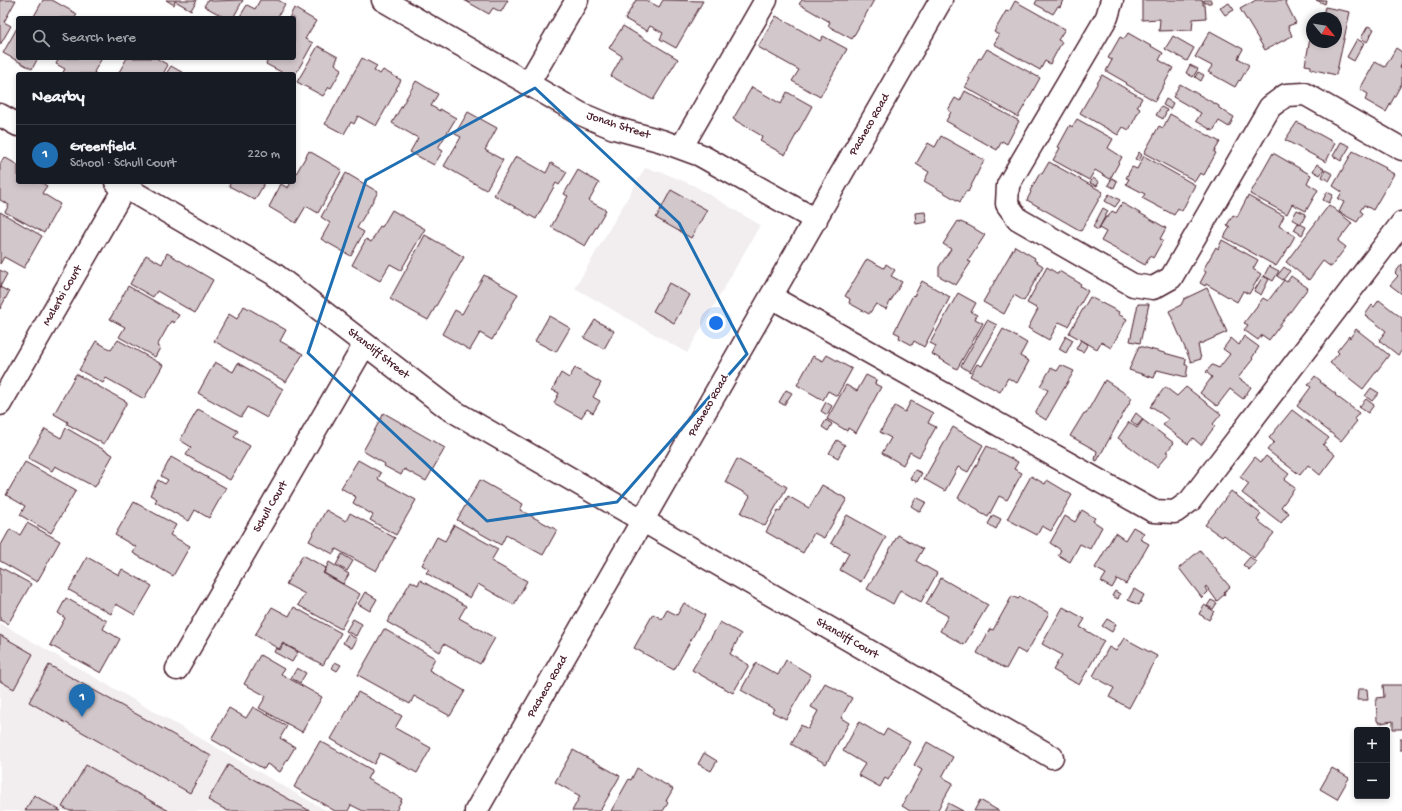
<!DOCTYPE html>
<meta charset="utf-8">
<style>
body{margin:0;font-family:"Gochi Hand",sans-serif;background:#20242c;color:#f1f3f6}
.controls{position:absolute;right:12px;bottom:12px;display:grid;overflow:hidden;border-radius:4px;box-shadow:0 2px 6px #0003}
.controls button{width:36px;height:36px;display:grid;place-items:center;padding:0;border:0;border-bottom:1px solid #363941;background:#171b24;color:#f1f3f6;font:20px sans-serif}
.compass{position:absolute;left:1306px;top:12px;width:36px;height:36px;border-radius:50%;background:#171b24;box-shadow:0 2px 6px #0003;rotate:120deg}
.you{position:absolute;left:716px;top:323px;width:14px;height:14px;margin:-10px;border:3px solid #fff;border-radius:50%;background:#1a73e8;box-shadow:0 0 0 6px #1a73e833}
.badge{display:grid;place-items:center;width:26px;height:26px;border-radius:50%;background:#1f6fb2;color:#fff;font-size:13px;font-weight:700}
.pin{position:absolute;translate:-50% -33px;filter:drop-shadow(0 1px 2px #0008)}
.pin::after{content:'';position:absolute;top:21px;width:14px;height:12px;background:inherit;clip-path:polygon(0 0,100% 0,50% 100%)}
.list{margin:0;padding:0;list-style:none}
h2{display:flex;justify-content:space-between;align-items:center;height:52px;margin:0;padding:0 16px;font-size:17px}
h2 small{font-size:13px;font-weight:400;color:#9ea1a6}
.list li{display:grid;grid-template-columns:26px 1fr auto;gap:12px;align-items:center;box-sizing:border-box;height:60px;padding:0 16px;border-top:1px solid #363941}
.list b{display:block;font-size:15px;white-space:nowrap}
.list p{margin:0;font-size:13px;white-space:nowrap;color:#9ea1a6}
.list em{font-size:13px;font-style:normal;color:#9ea1a6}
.icon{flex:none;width:22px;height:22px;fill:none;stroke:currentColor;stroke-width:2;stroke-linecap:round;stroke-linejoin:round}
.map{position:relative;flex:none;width:1402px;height:811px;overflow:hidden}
.search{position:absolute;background:#171b24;box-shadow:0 2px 6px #0003;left:16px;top:16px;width:280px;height:44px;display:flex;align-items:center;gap:10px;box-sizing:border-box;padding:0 14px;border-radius:4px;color:#9ea1a6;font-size:15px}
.panel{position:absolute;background:#171b24;box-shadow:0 2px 6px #0003;left:16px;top:72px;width:280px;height:112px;border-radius:4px}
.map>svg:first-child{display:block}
.built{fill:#f2eeef}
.building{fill:#d2c7cb;stroke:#4a1f2b}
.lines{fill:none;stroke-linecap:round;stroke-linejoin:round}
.minor-casing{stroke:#4a1f2b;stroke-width:25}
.minor{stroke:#fff;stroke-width:22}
.marked{fill:none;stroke:#1f6fb2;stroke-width:3;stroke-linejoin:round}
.labels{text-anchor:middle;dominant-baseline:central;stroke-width:3;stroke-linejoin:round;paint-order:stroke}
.street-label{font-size:12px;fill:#4a1f2b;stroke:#fff}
</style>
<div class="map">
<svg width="1402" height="811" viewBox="0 0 1402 811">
<rect width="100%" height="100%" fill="#fff"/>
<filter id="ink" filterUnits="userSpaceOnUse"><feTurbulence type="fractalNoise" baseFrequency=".025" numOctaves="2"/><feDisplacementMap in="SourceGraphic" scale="8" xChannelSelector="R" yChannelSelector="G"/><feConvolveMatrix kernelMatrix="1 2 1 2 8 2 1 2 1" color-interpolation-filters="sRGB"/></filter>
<g filter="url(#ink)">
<path class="built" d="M645 168 664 173 693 185 760 225 687 353 575 288Z
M0 623 327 811H0Z"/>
<path class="building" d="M0 0H16L4 22 11 26 0 45Z
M43 0H52L77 14 75 18H33Z
M166 0H197L191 10 175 1 174 5Z
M208 0 213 1 243 0 233 18H221L222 16 204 6Z
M260 0H278L285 4 277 18H239L247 5 255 9Z
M464 0H508L501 12 493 8 489 14Z
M636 0H646L659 7 663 0 703 1 676 48 660 39 663 33 650 26 647 31 625 19Z
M802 0H874L852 39 828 26 830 22 799 4Z
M1037 0H1063L1060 7 1058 6 1053 14 1035 4Z
M1142 0H1203V5H1205L1206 18 1193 19 1192 30 1159 31 1160 19 1142 20Z
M1204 0H1211V3H1204Z
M1256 0H1287L1285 1 1296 23 1288 26 1292 36 1265 50 1240 9Z
M1316 0H1326L1325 4Z
M1015 1 1065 29 1058 40 1062 42 1050 64 1045 61 1040 70 994 44 999 35 994 32 1006 11 1009 12Z
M1229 3 1234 10 1225 15 1220 8Z
M1325 7 1350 12 1336 75 1311 69V66L1305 65 1312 28V42H1336V18H1322Z
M294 8 316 21 305 39 313 43 294 77V74H285L266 64 269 58H294V18H289Z
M776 16 820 41 823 36 847 49 820 97 792 81 799 70 758 47Z
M623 26 678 59 653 100 611 76 622 56 609 48Z
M1368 26 1374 29 1367 42 1361 38Z
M17 28 18 29V58H38L32 69 3 53Z
M1210 31 1243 49 1238 58 1249 65 1240 81 1239 80 1235 87 1208 72 1212 66 1195 57Z
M1128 33 1163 53 1159 60 1173 68 1155 101 1126 84 1127 83 1106 71 1112 60 1108 58 1120 37 1124 39Z
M1173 36 1194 48 1187 61 1165 49Z
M1357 39 1364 43 1354 61 1347 57Z
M318 46 338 57 335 64 342 69 331 88 329 87 323 96 297 82Z
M1396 48 1402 52V63L1400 68 1402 69V83L1386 112 1365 100 1368 94 1360 89 1375 62 1385 67Z
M987 49 1040 78 1018 117 965 87 970 79 968 78 979 58 981 59Z
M59 58H102L94 72 96 74H62L65 69 56 64Z
M127 58H156L168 65 163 74H118Z
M362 58 377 66 374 71 380 74 383 70 401 80 396 89H397L376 126 358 116 354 124 351 122 344 134 325 124Z
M1190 65 1198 69 1193 77 1186 73Z
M171 66 185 74H166Z
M1198 72 1204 75 1201 81 1195 77Z
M1102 75 1142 98 1137 107 1140 109 1129 130 1123 127 1118 135 1080 113Z
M416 81 438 94 431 106 440 111V109L456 118 438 148 443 151 434 165 410 152 418 138 392 123Z
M1180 84 1219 106V108L1234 117 1229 127 1219 121 1213 131 1196 121 1201 113 1173 97Z
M752 87 781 104 787 92 812 106 785 155 760 141 762 136 733 119Z
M965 91 1019 121 1007 144 1002 141 997 150 946 121 951 112 948 110 955 98 960 101Z
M1166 99 1173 103 1170 109 1163 105Z
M1161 107 1167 110 1163 119 1156 115Z
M468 112 497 128 485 150 503 160 486 190 444 166 461 137 455 134Z
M1170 114 1220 142 1214 152 1216 153 1204 175 1200 173 1195 181 1144 153 1159 126 1163 128Z
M1077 119 1113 139 1108 148 1122 157 1110 179 1095 170 1089 180 1053 160 1060 148 1058 147 1070 125 1072 127Z
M1297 122 1335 143 1326 162 1285 140Z
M941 136 984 160 968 192 966 191 960 202 924 181 929 172 916 164 928 143 935 147Z
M1341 142 1350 146 1341 161 1333 156Z
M309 151 342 170 318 213 306 206 296 223 269 207 281 184 288 188 291 182H294V177Z
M1353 151 1386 168 1385 169 1394 174 1373 210 1364 205 1360 211 1363 213 1357 222 1339 212 1344 202 1338 199 1342 192 1333 186Z
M1139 152 1142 155 1139 161 1135 159Z
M1273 153 1311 175 1307 183 1318 190 1306 211 1292 204 1287 214 1250 194Z
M516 156 546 173 551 163 567 172 559 185 556 183 536 219 494 195Z
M1144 156 1195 185 1182 211 1178 208 1174 215 1142 198 1145 194 1126 184 1129 179 1126 178 1132 167 1137 169Z
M4 157 18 165V182H40L47 186 42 193 60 204 44 233 5 212 9 205 0 200V164Z
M1049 162 1103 192 1081 231 1027 200 1031 192 1030 191 1040 173 1042 174Z
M1317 164 1324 169 1320 175 1313 171Z
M578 170 599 183 589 201 606 210 585 246 551 227 568 196 564 194Z
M1325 170 1333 174 1329 181 1322 177Z
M346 173 378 192 357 228 364 232 351 256 321 239 330 223 321 217Z
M1093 178 1099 182 1097 186 1090 183Z
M1112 178 1117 181 1114 188 1108 185Z
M231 182H265L255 200 229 186Z
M671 190 707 210 691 238 656 218Z
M1327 192 1333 195 1329 203 1323 200Z
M1109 194 1120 200 1115 207 1105 201Z
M1248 196 1284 216 1279 226 1295 236 1283 257H1282L1276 266 1224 237 1230 227 1227 225 1233 215 1237 217Z
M1122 203 1166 228 1160 239 1163 240 1153 258 1150 256 1145 265 1101 241 1106 232 1099 228 1106 217H1108L1112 211 1116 213Z
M1329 205 1352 223 1338 241 1346 247 1331 267 1323 261 1309 280 1286 262Z
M1103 208 1108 211 1098 230 1093 227Z
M392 210 425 229 401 270 390 264 380 281 352 265 366 239 371 242 380 226 382 227Z
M1297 210 1306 214 1301 224 1292 219Z
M0 212 42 236 24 268 4 257 0 264Z
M925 212 927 222 916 224 915 213Z
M958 221 970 226 985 235 968 261 971 262 956 285 939 276V267L951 249 943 244Z
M1298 223 1306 227 1302 235 1294 230Z
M425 235 464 257 428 320 390 299Z
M1222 240 1258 260 1253 269 1261 274 1249 294 1243 291 1237 302 1206 284 1205 286 1200 283 1206 272 1203 270 1216 247 1218 249Z
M1015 246 1035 258 1034 260 1043 266 1024 301 1014 295 1004 314 983 302Z
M167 253 213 280 195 313 157 291 153 297 130 284 146 255 162 264Z
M867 259 884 268 886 264 895 270 891 276 902 282 886 309 876 304 869 314 849 303 850 299 845 296Z
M1402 264V294L1390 285 1398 276 1395 273Z
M1269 266 1279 271 1273 281 1264 276Z
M1047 267 1058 274 1059 271 1081 284 1080 286 1088 291 1068 326 1059 322 1049 340 1028 328 1038 309 1027 303Z
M1284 267 1290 271 1283 280 1277 276Z
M0 270 7 274 0 287 9 292 0 309Z
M484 275 518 294 492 340 480 333 470 350 442 334 455 310 462 314Z
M1263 276 1269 279 1261 295 1254 291Z
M1291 276 1308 288 1269 340 1262 335 1258 340 1244 330 1248 325 1244 323 1263 298 1268 301 1284 280 1287 282Z
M922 281 950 297 924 347 914 341 912 345 899 338 900 335 894 332 913 295 914 296Z
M669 283 690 295 674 323 653 311Z
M128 286 179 315 174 323 171 321 157 346 160 348 155 357 119 337 125 327 110 319Z
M1207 288 1227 332 1198 345 1201 359 1191 362 1169 311 1181 305 1184 299Z
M958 293 976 303 971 312 977 315 975 319 983 323 957 369 932 354 936 346 930 343Z
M1090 297 1119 312 1118 314 1127 319 1111 348 1101 342 1097 349 1069 333Z
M1379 300 1402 318V350L1398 355 1379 340 1386 331 1365 315 1372 305 1374 307Z
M1138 304H1149L1140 343 1130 341Z
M244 306 286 330 280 341 303 354 286 382 214 341 229 314 237 319Z
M549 316 570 328 556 352 535 341Z
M595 320 614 331 604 349 584 338Z
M987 320 997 325 970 372 961 366Z
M1003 329 1027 343 1020 356 1029 361 1017 383 1008 378 1000 392 970 376 977 364 982 366Z
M1356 329 1389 355 1363 389 1330 363 1339 353 1337 351 1349 336 1350 338Z
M1066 336 1073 340 1066 353 1059 349Z
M1244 336 1259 347 1252 358 1253 359 1238 378 1251 387 1243 399 1230 389 1217 406 1200 393 1212 377 1206 372 1212 365 1219 368 1230 354 1223 349 1231 338 1239 345Z
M118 340 163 365 144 399 106 378 103 383 79 370 96 341 111 350Z
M1081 340 1088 344 1083 352 1076 349Z
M1139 346 1186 359 1185 365H1188L1186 377 1157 370 1154 378 1129 370Z
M827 355 852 369 837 396 828 391 823 400 797 385 813 356 823 361Z
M215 362 233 372 238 363 283 389 267 418 247 407 241 417 198 393Z
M1061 365 1074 371 1046 420 1035 413 1048 390 1040 386 1051 368 1057 371Z
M575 368 601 383 593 397 600 401 593 413 587 409 581 418 554 403 559 393 552 390 561 373 569 378Z
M76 374 127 402 104 444 67 424 68 422 54 414Z
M866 375 876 380 875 384 881 387 856 433 848 428 847 431 827 419 846 385 857 391Z
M1315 376 1321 381 1320 382 1336 394 1335 395 1359 413 1354 419 1357 421 1341 441 1297 406 1311 387 1308 385Z
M1105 380 1132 398 1097 461 1095 460 1097 451 1070 436 1084 413 1086 414Z
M1165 387 1177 396 1186 387 1221 414 1213 424 1215 426 1201 445 1193 438 1188 444 1163 425 1168 419 1154 408 1150 407Z
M1371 388 1379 393 1372 401 1365 396Z
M786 390 792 393 784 405 779 402Z
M1366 399 1374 405 1368 413 1359 407Z
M911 401 933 413 928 423 936 427 919 457 910 452 903 465 882 453 891 438 880 432 895 406 905 412Z
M826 402 832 406 827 415 821 411Z
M198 409 238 431 234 437 250 446 230 480 186 455 191 447 180 440Z
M1292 410 1329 438 1323 445 1335 455 1320 475 1308 465 1300 475 1267 450 1274 442 1269 438Z
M384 413 445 448 426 481 404 469 401 475 384 466 385 464 363 451Z
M1136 413 1143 419 1137 426 1131 421Z
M826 420 832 424 828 431 822 427Z
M1143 420 1174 443 1166 452 1169 453 1157 467 1118 438 1129 422 1137 428Z
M953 427 983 445 968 472 958 467 945 491 924 479Z
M66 428 113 455 95 487 55 466 52 471 28 458 45 429 61 438Z
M837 440 845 445 838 458 829 453Z
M987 446 1018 462 1014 469 1022 473 1007 500 999 496 988 517 979 512V510L958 498Z
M1266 456 1289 474 1284 480 1295 488 1281 507 1289 513 1281 523 1242 493 1249 484 1240 477 1255 457 1261 462Z
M171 457 226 488 209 518 195 510 189 521 155 502 157 499 150 495 158 480 165 484 168 480 161 476Z
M737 459 787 487 765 526 741 513 750 496 725 482Z
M358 460 381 473 378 479 416 500 396 535 370 520 373 515 353 503 356 497 341 488Z
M25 462 76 490 51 533 20 515 25 506 6 495Z
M915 470 922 473 917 482 910 478Z
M1031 476 1045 484 1047 480 1072 495 1051 531 1042 526 1037 535 1007 519Z
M480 480 523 504 520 510 557 530 543 555 506 535 501 545 457 520Z
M822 485 847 499 824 538 814 533 803 553 766 532 778 510 780 511 788 496 809 508Z
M1231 491 1261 514 1257 520 1274 533 1254 558 1224 535 1222 537 1205 525Z
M916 497 926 502 920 512 911 506Z
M134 502 176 525 170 535 190 546 173 576 133 553 136 547 115 535Z
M326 510 346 521 350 513 395 538 376 571 336 549 333 554 309 541Z
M1082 510 1095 518 1093 521 1102 527 1090 549 1080 544 1070 562 1058 555 1061 550 1050 543 1065 516 1075 522Z
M847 515 886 537 861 582 840 570 849 553 831 543Z
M993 515 1001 519 996 529 988 524Z
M27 523 60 541 37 582 0 561V547L10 529 20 535Z
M454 525 498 549 491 561 527 581 514 605 478 584 470 598 426 573 429 569 422 565 437 537 445 541Z
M1133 527 1144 533 1140 539 1149 544 1126 584 1117 579 1112 588 1101 582 1106 574 1095 568 1115 533 1125 540Z
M898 535 923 549 916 561 937 573 921 602 900 590 893 604 867 589Z
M1200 550 1230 587 1224 592 1225 594 1217 601 1206 586 1205 588 1208 592 1202 598 1179 568Z
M342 554 353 561 347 571 336 565Z
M303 555 326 568 323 573 360 594 341 629 298 605 305 594 286 584Z
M87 557 119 575 122 569 152 586 135 615 116 604 111 614 69 590Z
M1250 557 1256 562 1249 570 1243 565Z
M329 562 349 574 343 584 324 573Z
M0 567 31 584 8 624 0 620Z
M941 578 988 605 964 645 940 631 948 616 926 604Z
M420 580 466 606 459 618 495 638 480 664 444 644 440 652 387 622 411 581 418 585Z
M1134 589 1144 595 1139 605 1128 600Z
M1115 591 1120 594 1118 599 1112 596Z
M365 592 377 599 370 611 358 604Z
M1012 596 1018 599 1020 597 1049 613 1026 654 1017 649 1006 669 977 653 990 629 993 630Z
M66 598 107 621 103 629 120 639 101 673 50 645 65 618 58 613Z
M1211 600 1217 603 1213 609 1207 606Z
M684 603 705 615 674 670 634 648 653 614 662 619 667 610 677 615Z
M1204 605 1214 611 1209 620 1199 614Z
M272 607 289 616 294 607 341 633 323 665 283 643 279 649 255 635Z
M1063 607 1085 619 1080 627 1104 641 1079 685 1053 670 1062 655 1042 644Z
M353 619 362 624 356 636 346 631Z
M1107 619 1116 624 1112 632 1102 626Z
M720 622 741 634 730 654 749 665 733 693 692 670Z
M384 629 435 658 429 670 465 691 450 716 414 696 410 704 358 675Z
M348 634 357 639 352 648 343 643Z
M0 635 33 654 14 689 0 681Z
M1124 638 1157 656 1129 708 1109 697 1114 688 1093 676 1109 647 1116 651Z
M283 644 298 652 292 662 274 652 276 648 280 650Z
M260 655 284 669 281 674 322 697 302 732 259 708 266 696 244 684Z
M786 660 811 675 786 719 772 712 774 709 741 690 756 663 778 675Z
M335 662 341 665 337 671 332 668Z
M49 665 211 756 190 793 29 702Z
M297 668 306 673 300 683 291 678Z
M825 683 852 698 841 718 849 723 826 764 791 744 801 725 808 729 818 711 811 707Z
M1383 685H1402V729H1393V721L1381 723 1377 721 1376 698 1384 697Z
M1358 689H1367L1368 700H1357Z
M358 692 402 716 395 728 431 748 417 773 380 753 374 764 331 739Z
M253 707 287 726 280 738 295 747 280 772 267 764 264 769 211 739 229 708 246 718Z
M859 722 883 736 887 729 910 742 888 780 885 778 880 787 858 775 865 764 843 751Z
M1400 739H1402V750H1400Z
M320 741 372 770 367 779 402 799 396 811H363L351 805 348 811H335L294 787Z
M927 742 953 757 942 777 953 783 937 811H910L902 806 922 770 914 765Z
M573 750 620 776 600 811H572L580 796 555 782Z
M704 753 717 761 711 771 698 764Z
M86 765 169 811H70L62 807Z
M228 765 310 811H228L208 800Z
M637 768 673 789 666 801 668 803 663 811H611L629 779 631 780Z
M1332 768 1349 778 1337 799 1320 789Z
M34 795 61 811H25Z
M980 800 999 811H974Z
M948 803 963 811H944Z"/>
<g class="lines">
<defs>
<path id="minor" d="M383 0 581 114 614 128 662 141 700 155 816 220
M1112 0 1107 17 1008 185 1007 204 1018 219 1133 285 1153 288 1171 278 1270 107 1286 95 1305 94 1402 149
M528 84 577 0
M0 115 18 125
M681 148 766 0
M116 182 274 274 448 408 1052 757
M771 297 1153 511 1175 512 1190 501 1402 223
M0 404 125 187
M177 669 365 344
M476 811 941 0"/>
</defs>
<use href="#minor" class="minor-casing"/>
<use href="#minor" class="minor"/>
</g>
</g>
<path class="marked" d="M535 88 679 223 747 354 617 502 487 521 308 353 366 180Z"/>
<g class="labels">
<g class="street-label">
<text transform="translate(870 125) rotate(-60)">Pacheco Road</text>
<text transform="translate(618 126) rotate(18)">Jonah Street</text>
<text transform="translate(63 296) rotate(-60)">Malerbi Court</text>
<text transform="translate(378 354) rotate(38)">Stancliff Street</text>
<text transform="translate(709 406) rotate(-60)">Pacheco Road</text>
<text transform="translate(271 507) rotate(-60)">Schull Court</text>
<text transform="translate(847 639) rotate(30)">Stancliff Court</text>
<text transform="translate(548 687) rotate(-60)">Pacheco Road</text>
</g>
</g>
</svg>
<div class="controls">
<button>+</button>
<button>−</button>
</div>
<svg class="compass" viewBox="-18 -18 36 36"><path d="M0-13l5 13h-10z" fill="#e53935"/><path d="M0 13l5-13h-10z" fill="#9ea1a6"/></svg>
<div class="you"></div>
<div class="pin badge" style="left:82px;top:717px">1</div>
<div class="search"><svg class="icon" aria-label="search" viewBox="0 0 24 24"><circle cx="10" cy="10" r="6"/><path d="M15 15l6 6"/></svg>Search here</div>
<section class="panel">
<h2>Nearby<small></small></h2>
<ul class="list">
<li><span class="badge">1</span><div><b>Greenfield</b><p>School · Schull Court</p></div><em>220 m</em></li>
</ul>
</section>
</div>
